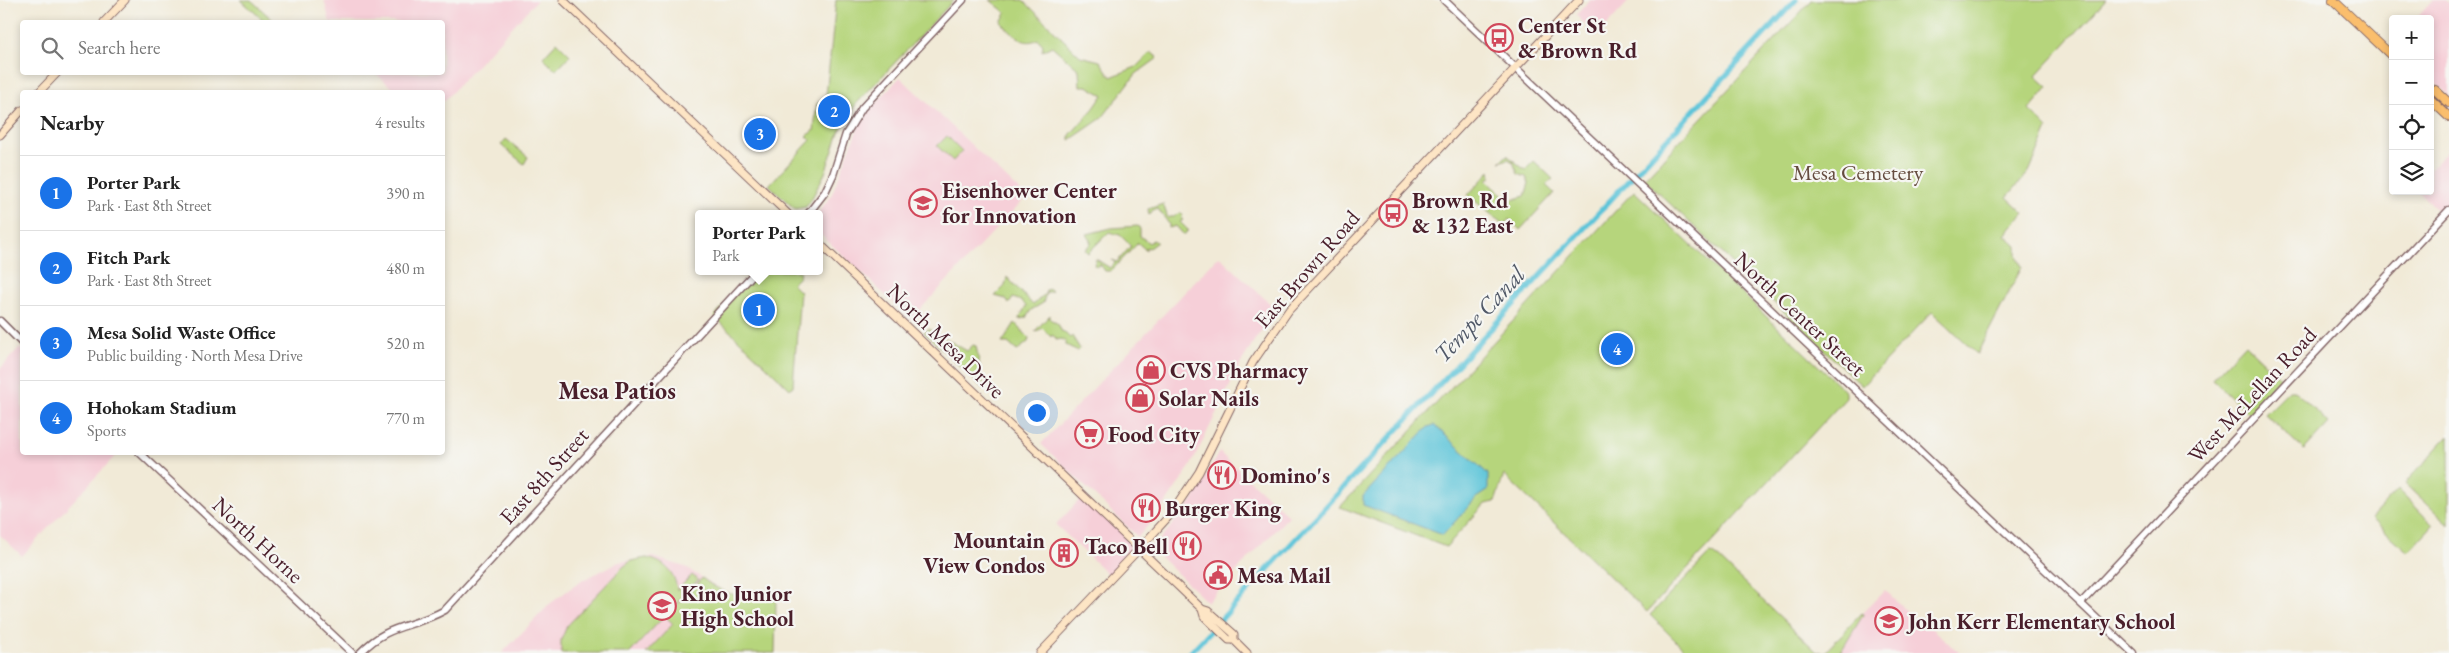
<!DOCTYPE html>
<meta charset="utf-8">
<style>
body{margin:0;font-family:"EB Garamond",serif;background:#f2f2f2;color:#222}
.controls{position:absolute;right:15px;top:15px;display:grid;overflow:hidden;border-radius:5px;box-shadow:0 2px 8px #0003}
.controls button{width:45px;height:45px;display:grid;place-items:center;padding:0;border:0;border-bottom:1px solid #e0e0e0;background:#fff;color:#222;font:25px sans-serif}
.you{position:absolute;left:1036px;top:412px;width:18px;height:18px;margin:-12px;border:4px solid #fff;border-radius:50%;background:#1a73e8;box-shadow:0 0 0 8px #1a73e833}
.badge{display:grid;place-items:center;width:32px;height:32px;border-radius:50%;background:#1a73e8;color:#fff;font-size:16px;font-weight:700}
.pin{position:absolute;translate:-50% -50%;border:2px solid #fff;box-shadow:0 1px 5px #0006}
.popup{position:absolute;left:695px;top:210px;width:128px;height:65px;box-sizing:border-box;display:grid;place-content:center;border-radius:5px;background:#fff;filter:drop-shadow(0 1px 4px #0005);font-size:16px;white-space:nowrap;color:#767676}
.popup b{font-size:19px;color:#222}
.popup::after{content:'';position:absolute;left:50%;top:100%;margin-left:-10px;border:10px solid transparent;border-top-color:#fff}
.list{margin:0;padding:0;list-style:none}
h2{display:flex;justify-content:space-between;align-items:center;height:65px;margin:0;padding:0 20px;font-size:21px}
h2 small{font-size:16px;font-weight:400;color:#767676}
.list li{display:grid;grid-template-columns:32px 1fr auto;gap:15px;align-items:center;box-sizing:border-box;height:75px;padding:0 20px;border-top:1px solid #e0e0e0}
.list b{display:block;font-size:19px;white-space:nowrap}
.list p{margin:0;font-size:16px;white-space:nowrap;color:#767676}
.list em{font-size:16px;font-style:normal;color:#767676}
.icon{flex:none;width:28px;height:28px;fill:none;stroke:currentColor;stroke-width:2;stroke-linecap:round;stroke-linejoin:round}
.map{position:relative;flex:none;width:2449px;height:653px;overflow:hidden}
.search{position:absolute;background:#fff;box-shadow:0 2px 8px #0003;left:20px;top:20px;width:425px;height:55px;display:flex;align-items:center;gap:12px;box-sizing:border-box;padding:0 18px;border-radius:5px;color:#767676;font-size:19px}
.panel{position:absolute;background:#fff;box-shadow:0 2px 8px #0003;left:20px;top:90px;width:425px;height:365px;border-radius:5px}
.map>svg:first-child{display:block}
.built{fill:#f6cfd8}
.green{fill:#b6d57c;stroke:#807a54}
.water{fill:#5dc5d9;stroke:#547282}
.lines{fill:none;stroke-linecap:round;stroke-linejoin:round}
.canal{stroke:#5dc5d9;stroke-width:5.5}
.tertiary-casing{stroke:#846667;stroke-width:9}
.secondary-casing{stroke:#846667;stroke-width:9}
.primary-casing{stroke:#846667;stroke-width:10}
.tertiary{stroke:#fff;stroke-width:6}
.secondary{stroke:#fde5c5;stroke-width:7}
.primary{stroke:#fabe6d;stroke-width:8}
.labels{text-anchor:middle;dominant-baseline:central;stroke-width:4.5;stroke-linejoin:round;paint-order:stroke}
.poi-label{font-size:22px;font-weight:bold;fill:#4a1f2b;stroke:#f6f6f2;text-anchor:start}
.park-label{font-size:22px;fill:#654c3f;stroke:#f6f6f2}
.street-label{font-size:22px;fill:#4a1f2b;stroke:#f6f6f2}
.water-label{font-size:24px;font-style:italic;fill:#515968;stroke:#f6f6f2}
.neighbourhood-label{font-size:24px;font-weight:bold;fill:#4a1f2b;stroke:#f6f6f2}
</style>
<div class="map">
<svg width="2449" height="653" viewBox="0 0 2449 653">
<rect width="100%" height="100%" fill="#f6f6f2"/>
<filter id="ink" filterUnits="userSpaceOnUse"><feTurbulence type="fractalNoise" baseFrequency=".02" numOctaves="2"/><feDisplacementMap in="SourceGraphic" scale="10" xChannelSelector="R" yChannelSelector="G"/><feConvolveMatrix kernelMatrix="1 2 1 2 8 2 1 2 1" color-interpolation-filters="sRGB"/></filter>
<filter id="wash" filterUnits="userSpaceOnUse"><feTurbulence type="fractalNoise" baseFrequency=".0096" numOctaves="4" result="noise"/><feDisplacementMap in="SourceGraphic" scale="20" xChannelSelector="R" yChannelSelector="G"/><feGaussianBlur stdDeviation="1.12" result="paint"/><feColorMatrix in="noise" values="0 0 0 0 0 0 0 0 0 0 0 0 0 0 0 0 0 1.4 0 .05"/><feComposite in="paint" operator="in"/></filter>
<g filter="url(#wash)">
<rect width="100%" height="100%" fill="#f1ead7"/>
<path class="built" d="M324 0H537L443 102 442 92H397L375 73 442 72V22H330Z
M1590 0H1630L1597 36 1576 15Z
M2433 0H2445L2449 4V96L2430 78V19H2416Z
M900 77 1026 197 911 319 819 233 817 214 831 196 859 126 867 113Z
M2449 149V203L2440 213 2418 191H2430V169Z
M1219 256 1277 310 1254 341 1242 361 1190 467 1161 510 1138 537 1041 444Z
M19 348 22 350V452L118 453 22 556 0 535V369Z
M1219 452 1289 516 1207 602 1152 549 1193 500Z
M1083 496 1139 549 1112 578 1056 525Z
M653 557 685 567 725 592 745 599 776 600 775 653H502L551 603 579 582 619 562Z
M1885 590 1920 624 1924 620H1928L1931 628 1960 653H1840L1863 615 1862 613Z"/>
<path class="green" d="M241 0H251L275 22H265Z
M836 0H954L856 104 839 132 825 173 812 198 806 207 795 209 769 185 811 140 807 136 814 131 817 104 826 96Z
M990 0H1023L1080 56 1100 61 1111 77 1136 67 1151 52 1158 58 1136 74 1102 118 1070 140V135L1094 108 1103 95 1087 86H1080L1079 70 1052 46 1042 51 1043 45 1038 39C1023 48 1011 32 1001 22L1006 13Z
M1812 0H2106L2036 76 2048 87 2029 110 2048 129 2029 172 2007 197 2024 213 2005 235 2017 246V256L2022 267 1977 354 1932 312 1862 386 1644 179Z
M557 42 570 55 556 70 543 57Z
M947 136 962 151 953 161 937 146Z
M506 139 528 157 524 164 501 145Z
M1507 155 1525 170 1534 161 1553 179 1546 185 1554 193 1520 230 1509 219 1504 225 1468 195 1490 171 1491 177 1487 179C1490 185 1505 197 1512 200L1525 196 1529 183 1526 177 1518 174 1513 162 1508 159 1500 162Z
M1634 191 1846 392V398L1647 612 1504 475 1495 502 1485 504 1446 547 1340 507Z
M1163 204 1168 218 1181 213 1183 216 1181 218 1183 220 1180 222 1188 230 1184 235 1176 226 1169 228V224L1158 209 1153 210 1149 215 1148 209Z
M1138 226 1140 229V236L1149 243 1153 240 1157 242 1149 248 1146 247V250L1138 243 1111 271H1105L1100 264 1096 267 1094 265 1096 259 1110 268 1115 263 1112 260 1117 262 1131 246 1120 235 1109 232 1088 253 1085 250 1091 243 1087 234 1111 228Z
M756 271H800L799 277 792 284 800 292 793 386 790 389 714 316Z
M1007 277 1033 305 1045 294 1046 290 1050 289 1052 291 1046 293 1043 303 1031 310 1026 318 1019 319 1026 306 1021 301 1013 298 1009 304 1006 299 995 296 1005 286Z
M1050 315V319L1058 324 1062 332 1063 331 1070 338 1072 336 1080 349 1078 351 1066 345V342L1062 339 1056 340V338L1052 335 1051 337 1042 328 1036 332 1035 331Z
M1015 323 1029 338 1028 342 1017 351 1008 343H1002Z
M929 329 967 351 973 345 976 346 984 389 924 332Z
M2245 344 2280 378 2250 414 2212 379Z
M2289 390H2294L2329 423 2304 450 2265 414Z
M2449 436V525L2405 483Z
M2398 489 2433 525 2408 552 2371 518Z
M1710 553 1714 554 1817 652H1825L1862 613 1863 615 1840 653H1688L1650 615Z
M646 558C664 561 675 572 677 590L692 575 698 580 630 653H561V640L567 626 623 567 631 561Z
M702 578C726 597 747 598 776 600L775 653H646L673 624 666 617Z"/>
<path class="water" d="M1434 425 1488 474V490L1476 498 1443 535 1363 505V496L1428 427Z"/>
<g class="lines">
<path class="canal" d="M1190 653 1796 0"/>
</g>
</g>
<g filter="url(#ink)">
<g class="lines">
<defs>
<path id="tertiary" d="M1444 0 2133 653
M808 214 825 192 833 175 846 134 862 108 963 0
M0 321 22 343
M139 452 352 653
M2081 603 2449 210
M360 653C390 622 411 629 445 610L756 271"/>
<path id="secondary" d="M563 0 788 214
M104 22 125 0
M39 92 58 72
M0 135 22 110
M819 243 1202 609 1208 611 1234 634V640
M1202 609 1204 616 1229 640H1234L1247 653
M1040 653 1139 549 1171 514 1199 472 1253 362 1289 310 1579 0"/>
<path id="primary" d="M2333 0 2393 57
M2430 89 2435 90 2449 103
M2430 99 2449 117"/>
</defs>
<use href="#tertiary" class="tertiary-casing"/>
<use href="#secondary" class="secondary-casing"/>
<use href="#primary" class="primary-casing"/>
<use href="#tertiary" class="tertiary"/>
<use href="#secondary" class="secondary"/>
<use href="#primary" class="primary"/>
</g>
</g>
<defs>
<symbol id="bus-ring" viewBox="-11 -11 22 22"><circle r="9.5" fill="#f6f6f2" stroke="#d1495b" stroke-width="1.5"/><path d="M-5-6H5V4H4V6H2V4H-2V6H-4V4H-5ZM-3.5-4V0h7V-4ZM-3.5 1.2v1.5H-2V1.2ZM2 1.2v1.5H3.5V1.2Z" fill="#d1495b"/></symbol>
<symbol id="school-ring" viewBox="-11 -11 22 22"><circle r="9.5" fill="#f6f6f2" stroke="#d1495b" stroke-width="1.5"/><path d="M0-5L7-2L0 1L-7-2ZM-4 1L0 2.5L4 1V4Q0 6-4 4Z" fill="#d1495b"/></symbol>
<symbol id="shop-ring" viewBox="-11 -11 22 22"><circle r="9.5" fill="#f6f6f2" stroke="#d1495b" stroke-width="1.5"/><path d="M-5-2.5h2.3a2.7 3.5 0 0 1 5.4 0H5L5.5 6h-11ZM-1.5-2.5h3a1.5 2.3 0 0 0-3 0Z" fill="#d1495b"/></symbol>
<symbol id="supermarket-ring" viewBox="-11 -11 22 22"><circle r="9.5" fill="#f6f6f2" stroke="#d1495b" stroke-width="1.5"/><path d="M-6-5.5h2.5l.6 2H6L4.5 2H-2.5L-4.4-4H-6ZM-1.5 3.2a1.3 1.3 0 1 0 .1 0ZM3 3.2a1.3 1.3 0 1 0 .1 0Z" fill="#d1495b"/></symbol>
<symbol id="restaurant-ring" viewBox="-11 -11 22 22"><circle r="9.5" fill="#f6f6f2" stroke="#d1495b" stroke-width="1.5"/><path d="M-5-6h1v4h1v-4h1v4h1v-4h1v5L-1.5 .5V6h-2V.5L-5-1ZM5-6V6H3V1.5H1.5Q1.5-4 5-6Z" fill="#d1495b"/></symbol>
<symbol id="building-ring" viewBox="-11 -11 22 22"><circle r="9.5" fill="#f6f6f2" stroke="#d1495b" stroke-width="1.5"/><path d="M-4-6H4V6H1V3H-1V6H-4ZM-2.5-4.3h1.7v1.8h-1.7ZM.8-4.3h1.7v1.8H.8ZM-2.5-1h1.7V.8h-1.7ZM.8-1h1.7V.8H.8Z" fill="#d1495b"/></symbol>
<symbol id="civic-ring" viewBox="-11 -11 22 22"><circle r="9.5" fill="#f6f6f2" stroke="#d1495b" stroke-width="1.5"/><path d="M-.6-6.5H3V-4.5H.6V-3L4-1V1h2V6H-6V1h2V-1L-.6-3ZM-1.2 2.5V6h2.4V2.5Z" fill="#d1495b"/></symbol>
</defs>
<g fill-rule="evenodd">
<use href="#bus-ring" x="1483" y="22" width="32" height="32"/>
<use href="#school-ring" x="907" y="187" width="32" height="32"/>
<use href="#bus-ring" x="1377" y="197" width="32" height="32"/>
<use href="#shop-ring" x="1135" y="354" width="32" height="32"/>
<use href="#shop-ring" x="1124" y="382" width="32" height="32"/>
<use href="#supermarket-ring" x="1073" y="418" width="32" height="32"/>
<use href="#restaurant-ring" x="1206" y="459" width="32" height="32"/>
<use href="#restaurant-ring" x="1130" y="492" width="32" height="32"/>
<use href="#restaurant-ring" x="1171" y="530" width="32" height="32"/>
<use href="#building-ring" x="1048" y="537" width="32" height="32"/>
<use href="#civic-ring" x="1202" y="559" width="32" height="32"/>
<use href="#school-ring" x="646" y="590" width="32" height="32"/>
<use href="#school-ring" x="1873" y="605" width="32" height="32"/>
</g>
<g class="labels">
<g class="poi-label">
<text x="1518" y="25">Center St<tspan x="1518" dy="25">&amp; Brown Rd</tspan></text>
<text x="942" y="190">Eisenhower Center<tspan x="942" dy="25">for Innovation</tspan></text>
<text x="1412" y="200">Brown Rd<tspan x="1412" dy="25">&amp; 132 East</tspan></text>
<text x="1170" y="370">CVS Pharmacy</text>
<text x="1159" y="398">Solar Nails</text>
<text x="1108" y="434">Food City</text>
<text x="1241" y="475">Domino's</text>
<text x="1165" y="508">Burger King</text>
<text x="1045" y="540" text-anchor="end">Mountain<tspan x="1045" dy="25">View Condos</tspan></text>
<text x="1168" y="546" text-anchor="end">Taco Bell</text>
<text x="1237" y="575">Mesa Mail</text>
<text x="681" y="593">Kino Junior<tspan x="681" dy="25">High School</tspan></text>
<text x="1908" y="621">John Kerr Elementary School</text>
</g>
<g class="park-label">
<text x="1858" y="172">Mesa Cemetery</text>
</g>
<g class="street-label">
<text transform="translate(1307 269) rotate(-49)">East Brown Road</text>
<text transform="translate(1800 314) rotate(43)">North Center Street</text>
<text transform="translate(946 341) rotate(44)">North Mesa Drive</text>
<text transform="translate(2252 395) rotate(-47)">West McLellan Road</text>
<text transform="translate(544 476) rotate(-48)">East 8th Street</text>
<text transform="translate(258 540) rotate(43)">North Horne</text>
</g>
<g class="water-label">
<text transform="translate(1479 314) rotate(-47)">Tempe Canal</text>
</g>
<g class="neighbourhood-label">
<text x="617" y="390">Mesa Patios</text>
</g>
</g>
</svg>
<div class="controls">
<button>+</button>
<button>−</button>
<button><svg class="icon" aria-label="locate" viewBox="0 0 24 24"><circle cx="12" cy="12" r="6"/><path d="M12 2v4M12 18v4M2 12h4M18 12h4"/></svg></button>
<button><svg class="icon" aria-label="layers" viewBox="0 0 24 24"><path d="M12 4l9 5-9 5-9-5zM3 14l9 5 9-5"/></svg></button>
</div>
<div class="you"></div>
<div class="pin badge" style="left:759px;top:310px">1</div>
<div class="popup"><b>Porter Park</b>Park</div>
<div class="pin badge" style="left:834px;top:111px">2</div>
<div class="pin badge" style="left:760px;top:134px">3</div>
<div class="pin badge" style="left:1617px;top:349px">4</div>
<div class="search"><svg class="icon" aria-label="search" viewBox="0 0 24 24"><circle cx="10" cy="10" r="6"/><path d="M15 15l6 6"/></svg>Search here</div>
<section class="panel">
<h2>Nearby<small>4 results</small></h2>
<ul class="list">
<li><span class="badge">1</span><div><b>Porter Park</b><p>Park · East 8th Street</p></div><em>390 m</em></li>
<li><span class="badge">2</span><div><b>Fitch Park</b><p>Park · East 8th Street</p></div><em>480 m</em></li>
<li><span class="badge">3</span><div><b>Mesa Solid Waste Office</b><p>Public building · North Mesa Drive</p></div><em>520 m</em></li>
<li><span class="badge">4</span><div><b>Hohokam Stadium</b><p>Sports</p></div><em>770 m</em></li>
</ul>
</section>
</div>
